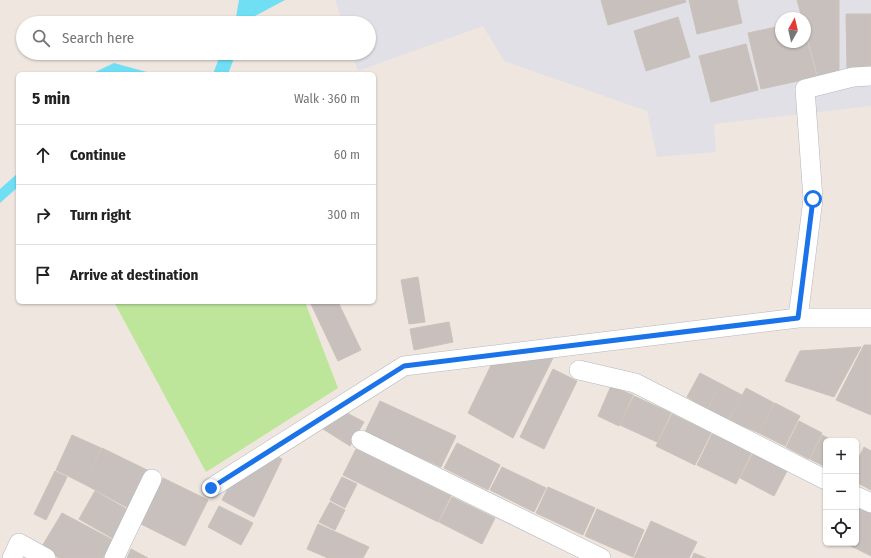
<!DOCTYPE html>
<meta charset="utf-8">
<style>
body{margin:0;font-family:"Fira Sans Condensed",sans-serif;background:#f6f6f6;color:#222}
.controls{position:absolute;right:12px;bottom:12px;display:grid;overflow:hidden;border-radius:6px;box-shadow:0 1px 3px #0004}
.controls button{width:36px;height:36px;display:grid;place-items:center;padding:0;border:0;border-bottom:1px solid #e0e0e0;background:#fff;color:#222;font:20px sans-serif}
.compass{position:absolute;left:775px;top:12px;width:36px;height:36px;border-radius:50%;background:#fff;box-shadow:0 1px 3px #0004;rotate:8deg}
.stop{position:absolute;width:12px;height:12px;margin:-9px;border:3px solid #1a73e8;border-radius:50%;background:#fff}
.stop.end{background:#1a73e8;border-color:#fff;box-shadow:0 1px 4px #0008}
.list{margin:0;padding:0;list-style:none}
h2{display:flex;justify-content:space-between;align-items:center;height:52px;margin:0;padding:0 16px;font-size:17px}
h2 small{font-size:13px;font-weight:400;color:#767676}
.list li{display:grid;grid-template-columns:26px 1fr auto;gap:12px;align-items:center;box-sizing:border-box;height:60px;padding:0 16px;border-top:1px solid #e0e0e0}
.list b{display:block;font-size:15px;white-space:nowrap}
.list em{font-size:13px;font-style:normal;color:#767676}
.icon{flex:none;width:22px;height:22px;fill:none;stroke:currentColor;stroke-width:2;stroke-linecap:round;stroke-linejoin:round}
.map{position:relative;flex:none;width:871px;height:558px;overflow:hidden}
.search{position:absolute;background:#fff;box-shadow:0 1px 3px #0004;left:16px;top:16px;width:360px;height:44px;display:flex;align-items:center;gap:10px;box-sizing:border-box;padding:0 14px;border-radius:22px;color:#767676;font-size:15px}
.panel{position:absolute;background:#fff;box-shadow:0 1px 3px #0004;left:16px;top:72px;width:360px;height:232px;border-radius:6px}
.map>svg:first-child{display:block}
.industrial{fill:#e1e0e7;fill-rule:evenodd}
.green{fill:#bde69b}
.water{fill:#70dff3}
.building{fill:#c7c0bc;stroke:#cbc2b8}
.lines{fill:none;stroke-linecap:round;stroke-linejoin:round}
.minor-casing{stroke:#b3b7c1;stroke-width:20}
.minor{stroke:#fff;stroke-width:19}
.route{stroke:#1a73e8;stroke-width:5}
</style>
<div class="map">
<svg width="871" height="558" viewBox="0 0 871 558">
<rect width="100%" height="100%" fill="#efe6df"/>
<path class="industrial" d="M335 0H871V106L714 124 716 152 657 157 647 111 504 61 483 26 358 71 352 53H369V23H343ZM781 18H805V42H781Z"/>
<path class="green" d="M114 302H305L338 388 206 472Z"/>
<path class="water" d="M239 0H285L251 18 249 23H235Z
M221 53H236L228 74H213Z
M114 63 154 74H91Z
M18 173V187L0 203V189Z"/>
<path class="building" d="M601 0H685L686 2 608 25Z
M689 0H737L742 23 697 34Z
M797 0H839V72L818 76 805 29V18H802Z
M846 14H871V71H847Z
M678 17 690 57 646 71 634 31Z
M781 26V42H805V34L817 77 761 89 748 33Z
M746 44 758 90 711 102 699 56Z
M418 277 425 322 409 324 401 280Z
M315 302H338L361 350 338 361 311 304Z
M449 322 453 342 414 350 410 329Z
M864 345H871V415L836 400Z
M861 347 834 397 785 381 800 351Z
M556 352 513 438 468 413 495 357Z
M553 369 577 381 544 449 520 437Z
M700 373 721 384 707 409 687 397Z
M721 384 742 395 728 420 708 409Z
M611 386 633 395 619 426 598 416Z
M746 388 774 403 759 433 729 420Z
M634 396 671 413 657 442 620 425Z
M380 401 456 436 441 467 365 432Z
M775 403 800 416 785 446 759 433Z
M332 405 364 422 350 446 312 422Z
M672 414 711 433 695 465 656 446Z
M799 421 822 433 809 459 786 447Z
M712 434 752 452 736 484 697 465Z
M72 435 101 448 84 484 56 470Z
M822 435 834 441H826V467L810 459Z
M457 443 500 465 488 490 444 468Z
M864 447 871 451V490L856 482V463Z
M102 448 149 471 130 509 84 484Z
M356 449 451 496 438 522 343 475Z
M265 451 282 459 254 517 222 500 238 469Z
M753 453 787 471 774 496 740 478Z
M502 467 546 488 534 512 490 490Z
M55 471 67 477 46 520 34 514Z
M342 477 357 484 345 508 330 500Z
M163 478 208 500 185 546 141 524Z
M548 487 595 508 583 535 536 513Z
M95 491 130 511 114 539 79 519Z
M452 497 495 518 482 544 439 522Z
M856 501 863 505 857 518 856 517Z
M330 502 345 510 335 530 319 522Z
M864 505 871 509V556L845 543H856V521Z
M219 506 253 523 241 545 208 527Z
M597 509 644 530 633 557 585 536Z
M62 513 113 540 103 558H59L41 548Z
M651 521 697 542 689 558H634Z
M318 524 369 547 363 558H328L307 549Z
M131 549 148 558H127Z
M694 553 706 558H692Z"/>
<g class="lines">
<defs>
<path id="minor" d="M798 318 813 199 805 89 853 77 871 76
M579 370 635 383 826 480
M361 440 601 558
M211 488 404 366 798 318H871
M856 496 871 503
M12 558 19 543 46 558
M114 558 152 479"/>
</defs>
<use href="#minor" class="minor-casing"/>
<use href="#minor" class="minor"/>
</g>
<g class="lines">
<path class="route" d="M211 488 404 366 798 318 813 199"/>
</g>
</svg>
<div class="controls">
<button>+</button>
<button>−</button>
<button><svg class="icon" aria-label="locate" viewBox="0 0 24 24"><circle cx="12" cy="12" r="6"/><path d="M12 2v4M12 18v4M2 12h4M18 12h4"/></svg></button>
</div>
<svg class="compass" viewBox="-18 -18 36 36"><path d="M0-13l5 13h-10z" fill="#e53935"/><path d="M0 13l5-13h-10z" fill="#767676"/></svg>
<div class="stop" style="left:813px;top:199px"></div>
<div class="stop end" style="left:211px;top:488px"></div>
<div class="search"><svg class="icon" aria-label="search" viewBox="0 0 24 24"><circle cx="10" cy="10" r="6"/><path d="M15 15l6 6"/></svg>Search here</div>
<section class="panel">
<h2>5 min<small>Walk · 360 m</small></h2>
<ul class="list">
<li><svg class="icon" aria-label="ahead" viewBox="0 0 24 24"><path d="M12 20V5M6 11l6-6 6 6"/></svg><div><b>Continue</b></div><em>60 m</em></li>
<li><svg class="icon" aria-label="right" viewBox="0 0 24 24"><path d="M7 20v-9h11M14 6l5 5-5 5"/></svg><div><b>Turn right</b></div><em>300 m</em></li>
<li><svg class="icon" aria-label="arrive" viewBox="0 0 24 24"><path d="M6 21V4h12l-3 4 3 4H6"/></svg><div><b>Arrive at destination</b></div></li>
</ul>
</section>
</div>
